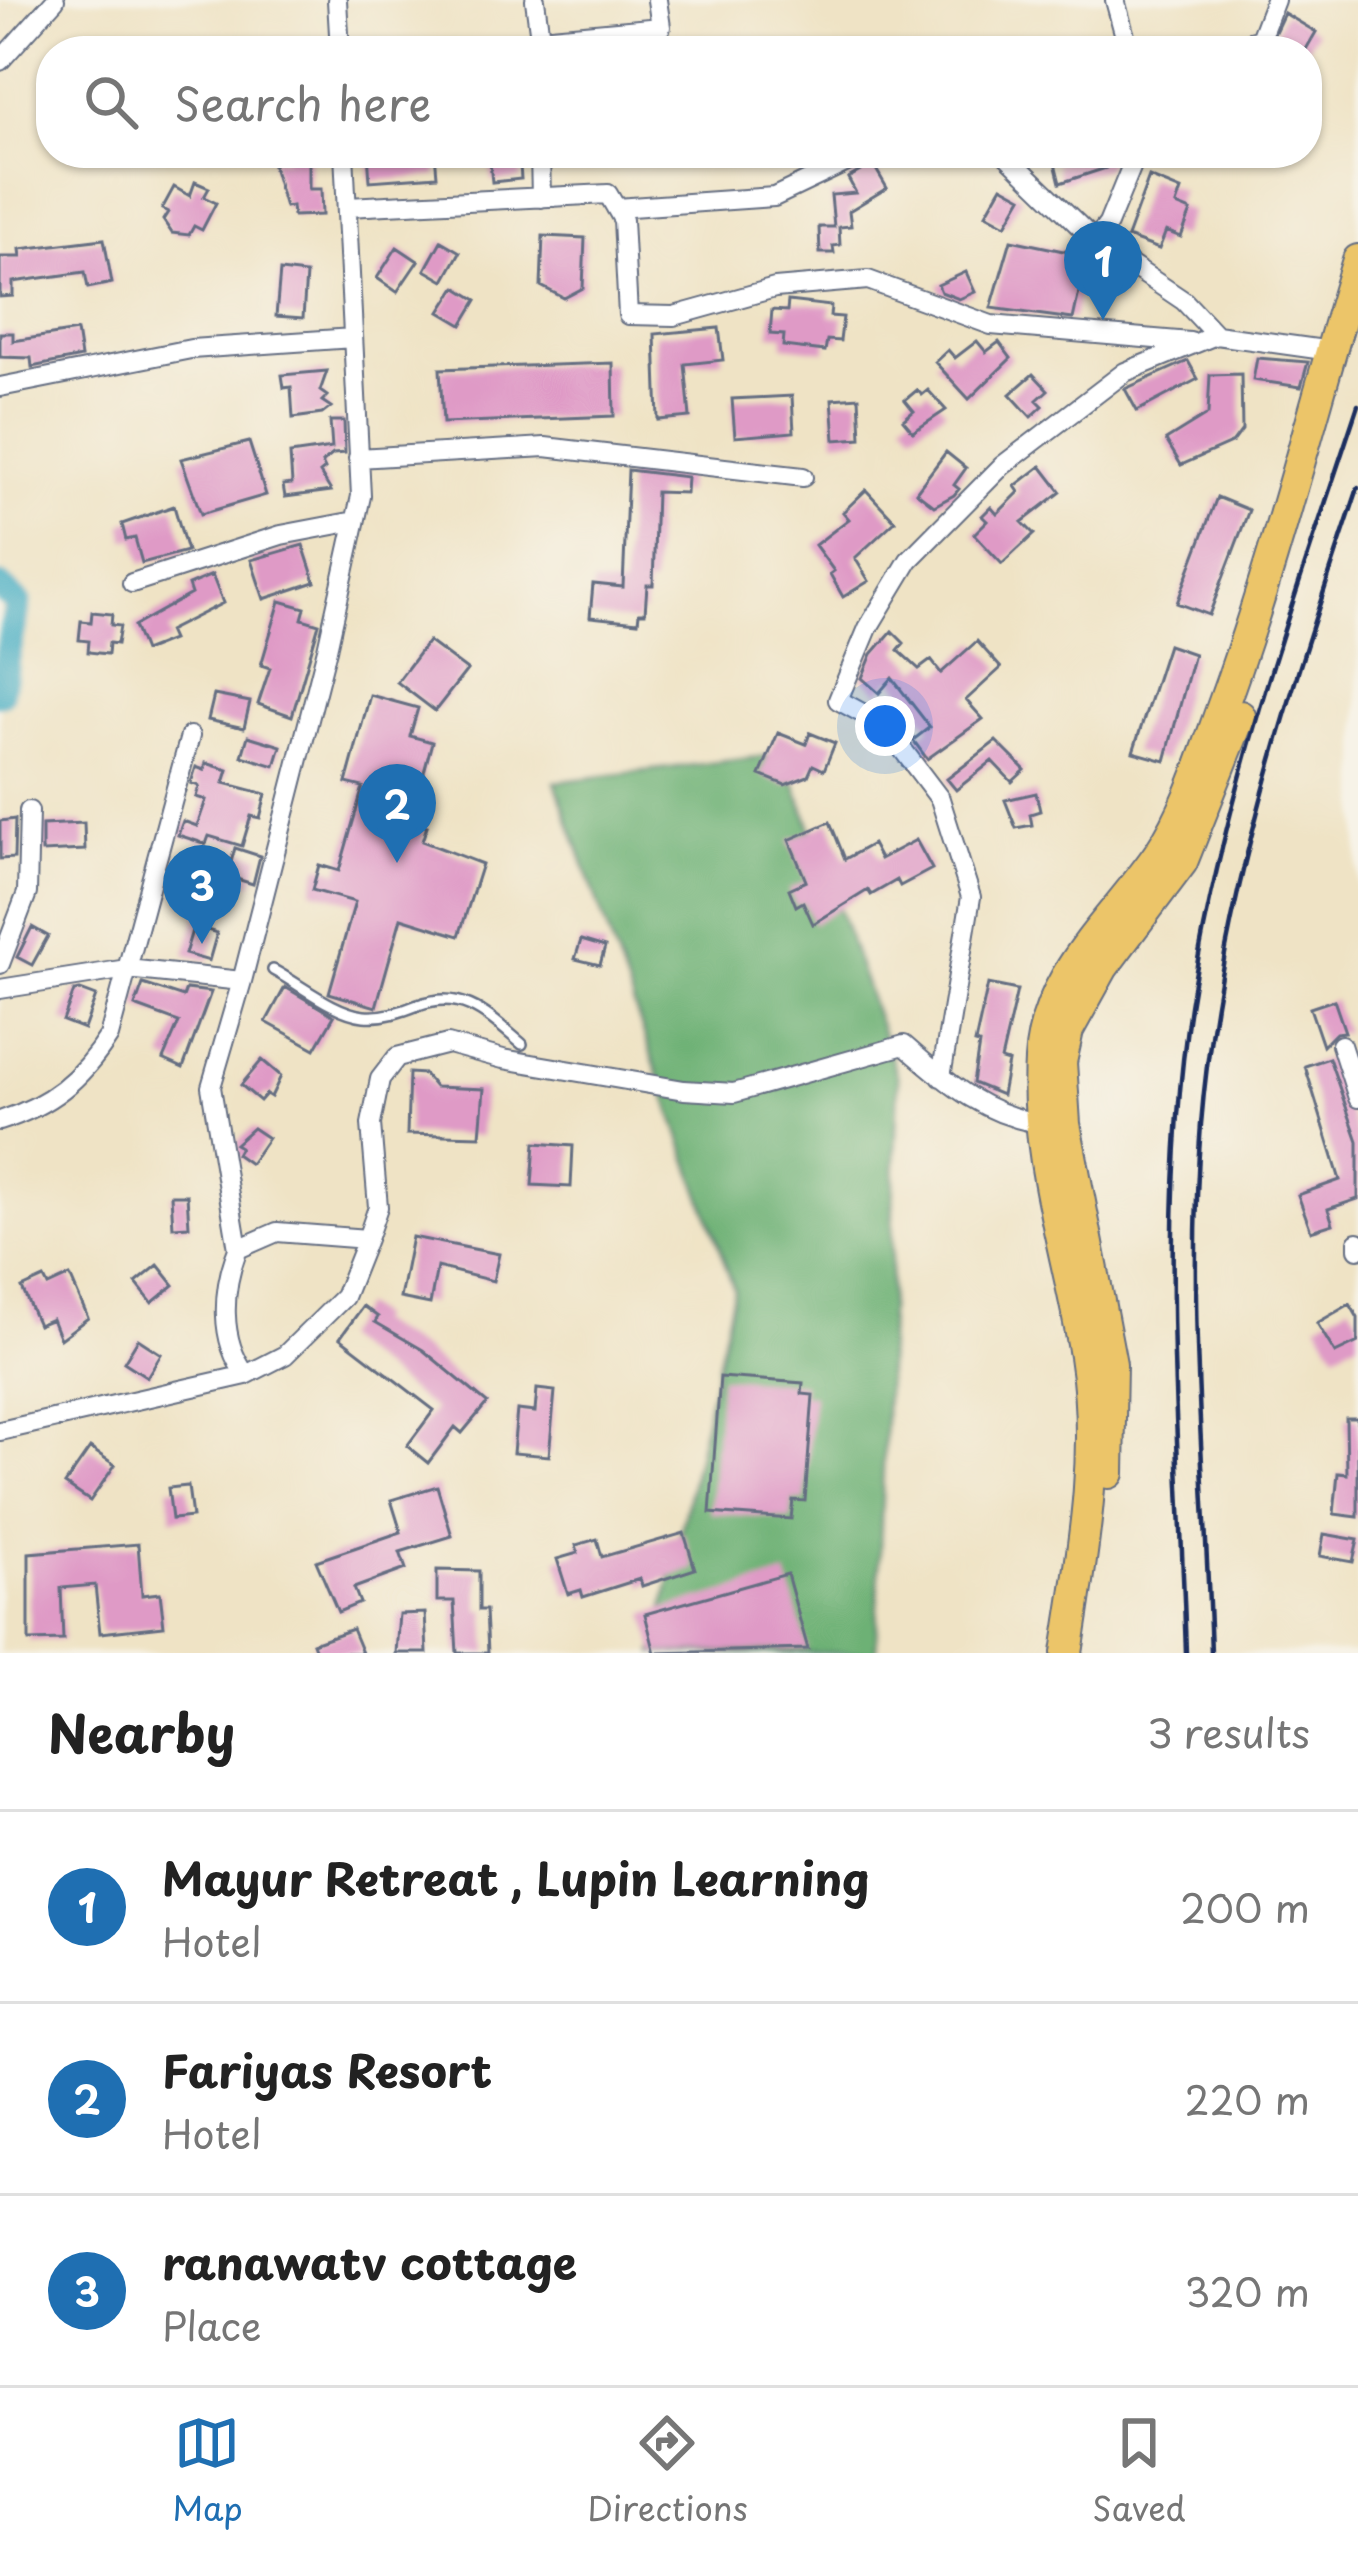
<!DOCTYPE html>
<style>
body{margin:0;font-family:"Playpen Sans",sans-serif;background:#f6f6f6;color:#222}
.you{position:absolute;left:885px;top:726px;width:42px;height:42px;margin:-30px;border:9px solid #fff;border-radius:50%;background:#1a73e8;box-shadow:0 0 0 18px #1a73e833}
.badge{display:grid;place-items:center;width:78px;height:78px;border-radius:50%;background:#1f6fb2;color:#fff;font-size:39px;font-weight:700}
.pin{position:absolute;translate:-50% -99px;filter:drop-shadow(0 3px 6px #0008)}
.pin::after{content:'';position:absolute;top:63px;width:42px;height:36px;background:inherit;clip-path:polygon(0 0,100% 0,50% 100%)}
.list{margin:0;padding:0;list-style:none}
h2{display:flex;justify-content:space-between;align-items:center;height:156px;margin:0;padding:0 48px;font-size:51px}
h2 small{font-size:39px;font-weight:400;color:#767676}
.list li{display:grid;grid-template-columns:78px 1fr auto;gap:36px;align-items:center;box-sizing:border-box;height:192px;padding:0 48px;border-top:3px solid #e0e0e0}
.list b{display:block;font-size:45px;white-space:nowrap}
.list p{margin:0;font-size:39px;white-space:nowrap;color:#767676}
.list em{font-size:39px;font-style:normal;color:#767676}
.icon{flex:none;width:66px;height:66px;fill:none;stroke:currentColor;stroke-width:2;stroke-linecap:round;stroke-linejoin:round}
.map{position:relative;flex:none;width:1358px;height:1653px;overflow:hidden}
.search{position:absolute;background:#fff;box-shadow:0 3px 9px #0004;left:36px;right:36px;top:36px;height:132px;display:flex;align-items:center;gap:30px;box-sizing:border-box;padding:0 42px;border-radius:48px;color:#767676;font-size:45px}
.sheet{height:732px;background:#fff}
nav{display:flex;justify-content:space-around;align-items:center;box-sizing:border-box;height:168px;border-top:3px solid #e0e0e0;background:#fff;font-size:33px;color:#767676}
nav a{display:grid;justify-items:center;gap:6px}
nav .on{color:#1f6fb2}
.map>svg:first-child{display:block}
.forest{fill:#6db174;stroke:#447069;stroke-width:3}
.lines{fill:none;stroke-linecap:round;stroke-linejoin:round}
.river{stroke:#43acc2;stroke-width:27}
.building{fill:#df9ac6}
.service-casing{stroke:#656e82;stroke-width:14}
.minor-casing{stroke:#656e82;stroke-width:22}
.trunk-casing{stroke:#656e82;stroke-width:34}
.service{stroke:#fff;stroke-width:9}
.minor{stroke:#fff;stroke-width:18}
.trunk{stroke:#ecc569;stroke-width:30}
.rail{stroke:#1b2f5e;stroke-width:4.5}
</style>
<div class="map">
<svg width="1358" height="1653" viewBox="0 0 1358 1653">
<rect width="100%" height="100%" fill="#f7f3e8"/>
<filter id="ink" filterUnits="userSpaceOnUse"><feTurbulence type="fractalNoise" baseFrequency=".00833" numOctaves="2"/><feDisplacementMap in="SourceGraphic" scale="24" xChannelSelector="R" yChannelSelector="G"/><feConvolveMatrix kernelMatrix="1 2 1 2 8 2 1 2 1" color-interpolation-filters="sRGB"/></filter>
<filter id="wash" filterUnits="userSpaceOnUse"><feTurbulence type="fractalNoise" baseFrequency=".004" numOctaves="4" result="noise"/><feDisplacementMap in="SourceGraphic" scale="48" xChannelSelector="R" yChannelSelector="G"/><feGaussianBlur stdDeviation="2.7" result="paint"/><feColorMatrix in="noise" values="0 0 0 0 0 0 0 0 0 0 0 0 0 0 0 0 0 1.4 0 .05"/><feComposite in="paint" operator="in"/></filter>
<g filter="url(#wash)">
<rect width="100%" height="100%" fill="#efe3c5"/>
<path class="forest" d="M785 754 898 1078 876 1653H654L734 1289 555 782Z"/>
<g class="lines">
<path class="river" d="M0 587 18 603 0 693"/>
</g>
<g id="blocks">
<path class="building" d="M1284 13 1316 32 1305 51H1266Z
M286 153H309V189H321L322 215 293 216 292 206 285 207 271 159H287Z
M368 153H435L437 176 370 181Z
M489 153H519L521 179 492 182Z
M1084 153H1113L1106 168 1060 183 1055 163Z
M873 164 887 188 849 211 851 226 839 227 840 245 833 246 834 253H820L819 227H834L831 195 856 193 848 178Z
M1149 177 1181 190 1176 205 1191 211 1181 237 1166 231 1159 249 1127 237Z
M195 182 209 188 204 197 216 203 202 230 194 226 189 235 172 233 163 220 168 212 162 209 174 187 190 196Z
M1002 186 1022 197 1006 225 986 214Z
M543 236 585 238 583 288 564 298 541 286Z
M104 239 112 283 88 288 85 272 13 282V296L0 297V257H21L20 249Z
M1011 240 1087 256 1073 319 991 308Z
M441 241 460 252 444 281 425 270Z
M397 247 418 261 397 292 377 278Z
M280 271 306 274 303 318 276 316Z
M966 272 975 292 959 299 941 292 938 285Z
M456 287 477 300 462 325 440 312Z
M788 301 831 306 830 316 843 317 840 341 827 340 825 351 783 346 784 335 770 334 772 310 787 311Z
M719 328 723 360 685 364 690 417 658 420 655 334Z
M77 331 81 357 32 367 31 358 0 357V333H13V341Z
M977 341 986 352 999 342 1011 358 969 399 935 362 948 350 955 358Z
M1257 358 1308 362 1301 387 1253 380Z
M1188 361 1198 379 1137 411 1125 389Z
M613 363 614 416 443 423 440 369Z
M327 371 320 391 327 396 322 401 331 407 322 414 293 418 291 387 284 388 282 375Z
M1033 374 1048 390 1037 400 1043 406 1031 417 1010 394Z
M1241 374 1242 430 1233 442 1181 465 1166 440 1208 414 1210 375Z
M917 390 922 395 928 390 946 410 913 432 903 420 914 411 905 400Z
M792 396 794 432 735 437 732 399Z
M859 397 861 438 835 440 832 399Z
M330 421H344L345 453 333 454 322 463 325 469 320 473 331 491 285 497 283 485 292 484 290 454 332 448Z
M249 442 266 495 201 514 181 459Z
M946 452 966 468 954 485 959 489 954 495 934 506 916 492Z
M1041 466 1061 492 1022 522 1034 534 1002 564 974 534 987 521 982 516 991 507 997 514 1019 492 1015 486Z
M628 470 687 477 686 493 656 492 653 585H647L645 613H639L638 622 590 617 593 584 623 587Z
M866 490 895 521 855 558 869 581 843 597 830 574 834 571 815 545 849 519 843 512Z
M1217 497 1249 510 1209 615 1177 603Z
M174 506 187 551 142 563 135 538 126 540 122 524Z
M303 545 315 582 264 599 251 560Z
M212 575 223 603 168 631 172 640 144 651 134 626 191 594 188 585Z
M280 601 305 608 302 619 319 624 292 716 258 704 270 668 261 665Z
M92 612 112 614 111 625 120 626 117 644 109 643 108 654 88 652 89 641 79 640 81 621 91 622Z
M892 631 904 643 898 650 919 669 931 660 941 673 977 641 1001 668 966 700 983 719 927 759 913 740 930 727 892 678 879 693 862 678 872 654Z
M428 641 467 670 435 711 397 682Z
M1168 645 1194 654 1165 761 1133 752Z
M214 695 250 702 244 728 208 720Z
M370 695 418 708 410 736 432 742 411 821 427 826 422 841 482 864 459 936 401 918 376 1007 329 993 355 902 312 890 319 865 339 871 363 787 346 783Z
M778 733 806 744 810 733 835 743 824 770 813 765 808 776 785 785 760 775Z
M248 736 281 746 275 766 242 756Z
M996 741 1025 770 1012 782 992 761 956 790 947 779Z
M206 763 228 770 224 783 266 794 260 818 251 816 242 846 209 836 206 844 178 835 183 821 197 826 206 800 196 797 199 786 191 783 196 767 204 770Z
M1036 793 1040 811 1030 814 1032 825 1016 828 1005 800Z
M15 819 14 858 0 859V821Z
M830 822 845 859 872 844 880 859 916 840 932 869 900 886 897 880 871 895 868 890 813 924 803 902 796 906 789 889 806 881 789 840Z
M84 823 85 850 42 852V825Z
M235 848 260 856 253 884 227 876Z
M188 878 218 886 207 930 217 933 209 961 185 954 199 907 182 903Z
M32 927 48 936 32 965 17 957Z
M581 940 605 947 600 965 575 959Z
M143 984 183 997 186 989 211 992 183 1068 163 1059 179 1022 135 1006Z
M988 984 1017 990 1001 1060 1008 1062 1002 1095 973 1083 979 1044 975 1043Z
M285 987 334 1016 315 1049 266 1022Z
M80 990 96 996 84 1029 63 1021 74 991Z
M1334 1000 1345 1032 1336 1033 1323 1046 1310 1008Z
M1329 1058 1358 1141V1199L1328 1209 1333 1224 1311 1231 1298 1195 1340 1180 1305 1066Z
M262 1060 281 1076 271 1097 266 1094 260 1101 241 1085Z
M409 1073 424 1074 435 1087 484 1089 480 1136 407 1134Z
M253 1128 268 1138 250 1164 236 1154 240 1147 235 1144Z
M535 1143 573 1146 571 1187 532 1185Z
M171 1195H187L189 1226 173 1227Z
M412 1237 499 1254 493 1281 437 1267 430 1304 400 1298Z
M158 1265 174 1285 152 1303 136 1283Z
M70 1276 88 1318 60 1339 52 1319 38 1325 22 1288 44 1278 48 1286Z
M1350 1304 1358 1318V1342L1335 1353 1317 1323Z
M363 1306 378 1317 375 1322 423 1350 487 1403 462 1433 455 1427 428 1463 407 1446 434 1410 340 1338Z
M138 1339 161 1354 147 1377 124 1362Z
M720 1377 803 1383 802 1394 813 1395 805 1501 793 1500 791 1519 710 1513Z
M537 1389 555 1391 549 1456 513 1453 517 1410 535 1412Z
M1346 1418H1358V1517L1334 1514 1338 1473 1347 1474Z
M90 1448 115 1465 90 1501 65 1484Z
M188 1486 192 1517 172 1519 168 1488Z
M437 1486 452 1536 400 1552 406 1569 354 1588 360 1603 338 1612 316 1561 401 1532 391 1500Z
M684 1533 695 1569 642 1586 640 1579 583 1597 581 1590 568 1594 557 1559 578 1553 576 1545 597 1539 602 1557Z
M1324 1534 1358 1540 1353 1562 1320 1556Z
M138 1544 142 1595 160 1593 164 1626 100 1633 95 1585 61 1588 63 1640 29 1641V1553Z
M437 1570 479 1571V1610H486L488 1653H457L454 1601H437Z
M787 1574 808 1649 655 1653 645 1614Z
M425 1613 427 1653H396L399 1614Z
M352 1629 362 1653H317L313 1643Z"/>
</g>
</g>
<g filter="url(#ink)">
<use href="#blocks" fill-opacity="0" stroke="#656e82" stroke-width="3"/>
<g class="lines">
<defs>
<path id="service" d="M273 970C300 984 334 1013 364 1016 382 1018 401 1012 418 1005 463 988 489 1016 522 1044"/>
<path id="minor" d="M337 0 340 51
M535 0 540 38 661 27 657 0
M1115 0 1129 51
M1219 51 1260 39 1275 0
M0 61 55 0
M540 153 541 198
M1004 153 1095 241 1184 301 1216 335 1331 351
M347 207 608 194 623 220 628 315 674 316 775 288 868 280 991 325 1190 342
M616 208 774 197 866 153
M1095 241 1108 224 1137 153
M0 387 191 349 353 338
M358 458 545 447 803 477
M132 583 281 535 355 521
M0 964 27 893 29 811
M242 981 327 649 361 496 344 153
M0 989 127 969 242 981 211 1087 238 1249
M1341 1045 1358 1098
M941 1077 971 897 940 799 884 725 838 700 868 628 909 560 1002 466 1125 372 1216 335
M0 1121C50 1105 81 1080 109 1036L190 736
M1358 1242V1249
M246 1375C219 1340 222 1289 238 1249L277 1232 367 1239
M0 1431 246 1375 285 1355 344 1297 367 1239 378 1207 371 1124 380 1079 397 1057 448 1044 503 1059 684 1090 734 1093 904 1045C947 1083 989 1119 1048 1124"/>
<path id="trunk" d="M1109 1473 1111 1364 1065 1124 1061 1062 1068 1030 1103 967 1182 862 1240 716
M1067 1653C1082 1556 1101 1454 1085 1356 1070 1260 1034 1159 1040 1060 1045 973 1114 920 1160 852 1189 809 1206 751 1224 702 1277 557 1313 407 1358 260"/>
</defs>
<use href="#service" class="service-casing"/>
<use href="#minor" class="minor-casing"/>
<use href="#trunk" class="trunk-casing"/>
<use href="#service" class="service"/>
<use href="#minor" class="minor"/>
<use href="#trunk" class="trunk"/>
<path class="rail" d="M1186 1653C1179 1431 1156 1202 1194 982 1228 784 1295 595 1358 405
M1211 1653C1205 1478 1187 1299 1201 1124 1219 905 1289 695 1358 488"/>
</g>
</g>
</svg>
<div class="you"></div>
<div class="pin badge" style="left:1103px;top:320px">1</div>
<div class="pin badge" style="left:397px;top:863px">2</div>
<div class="pin badge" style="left:202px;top:944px">3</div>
<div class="search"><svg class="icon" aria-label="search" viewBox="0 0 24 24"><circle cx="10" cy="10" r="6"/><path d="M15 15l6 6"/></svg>Search here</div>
</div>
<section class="sheet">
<h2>Nearby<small>3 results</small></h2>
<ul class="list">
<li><span class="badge">1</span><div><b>Mayur Retreat , Lupin Learning</b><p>Hotel</p></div><em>200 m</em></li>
<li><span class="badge">2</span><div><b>Fariyas Resort</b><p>Hotel</p></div><em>220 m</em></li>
<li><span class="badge">3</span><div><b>ranawatv cottage</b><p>Place</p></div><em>320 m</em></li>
</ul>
</section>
<nav>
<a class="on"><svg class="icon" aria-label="map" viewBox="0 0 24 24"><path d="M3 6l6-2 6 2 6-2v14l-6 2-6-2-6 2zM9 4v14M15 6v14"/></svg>Map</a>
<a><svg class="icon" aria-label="directions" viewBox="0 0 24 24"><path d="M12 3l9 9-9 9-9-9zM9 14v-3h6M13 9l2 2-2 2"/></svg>Directions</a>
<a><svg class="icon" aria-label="saved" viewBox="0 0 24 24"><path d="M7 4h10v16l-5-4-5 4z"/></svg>Saved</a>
</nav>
